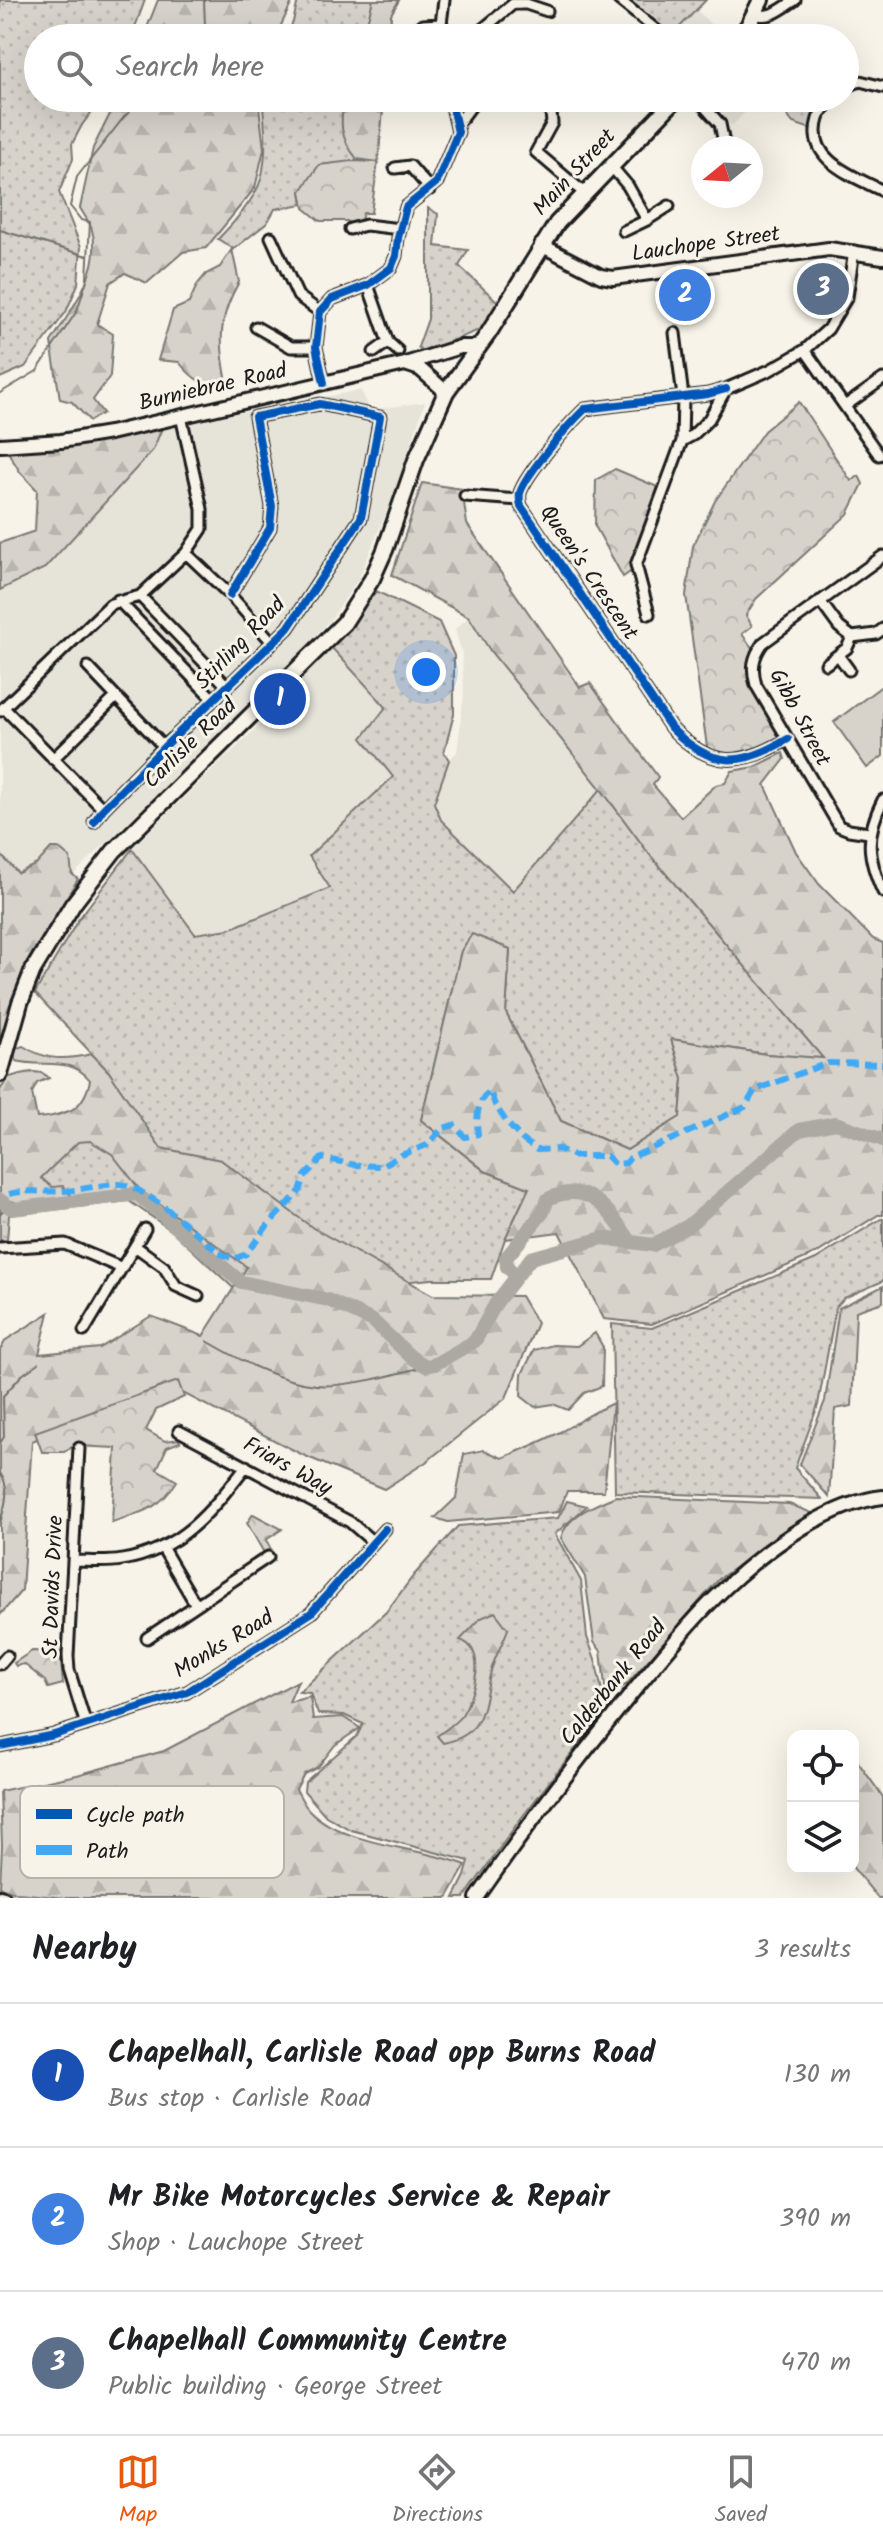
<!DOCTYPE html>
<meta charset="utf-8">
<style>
body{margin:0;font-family:Kalam,sans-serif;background:#f2f2f2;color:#202124}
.controls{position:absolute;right:24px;bottom:24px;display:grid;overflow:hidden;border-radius:16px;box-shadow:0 8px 32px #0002}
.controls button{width:72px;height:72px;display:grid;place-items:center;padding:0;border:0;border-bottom:2px solid #e0e0e0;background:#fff;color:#202124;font:40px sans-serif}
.compass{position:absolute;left:691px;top:136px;width:72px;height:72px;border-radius:50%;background:#fff;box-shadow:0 8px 32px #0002;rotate:252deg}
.you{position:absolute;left:426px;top:672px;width:28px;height:28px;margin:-20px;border:6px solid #fff;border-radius:50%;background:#1a73e8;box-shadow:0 0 0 12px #1a73e833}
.badge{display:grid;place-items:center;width:52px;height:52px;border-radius:50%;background:#ea580c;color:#fff;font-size:26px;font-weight:700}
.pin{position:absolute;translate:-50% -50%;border:4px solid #fff;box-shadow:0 2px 8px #0006}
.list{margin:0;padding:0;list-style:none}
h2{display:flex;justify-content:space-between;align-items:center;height:104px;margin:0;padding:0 32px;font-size:34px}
h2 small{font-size:26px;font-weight:400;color:#757577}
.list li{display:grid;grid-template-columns:52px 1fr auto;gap:24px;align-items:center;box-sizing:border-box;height:144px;padding:0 32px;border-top:2px solid #e0e0e0}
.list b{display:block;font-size:30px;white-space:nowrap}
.list p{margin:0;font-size:26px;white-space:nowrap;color:#757577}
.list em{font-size:26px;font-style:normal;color:#757577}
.icon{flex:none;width:44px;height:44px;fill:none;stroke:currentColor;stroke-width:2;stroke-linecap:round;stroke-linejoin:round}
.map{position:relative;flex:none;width:883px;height:1898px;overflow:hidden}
.search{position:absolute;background:#fff;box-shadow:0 8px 32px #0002;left:24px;right:24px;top:24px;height:88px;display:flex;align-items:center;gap:20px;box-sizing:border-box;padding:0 28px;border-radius:44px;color:#757577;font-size:30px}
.sheet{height:536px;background:#fff}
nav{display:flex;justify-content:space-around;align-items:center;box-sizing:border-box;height:112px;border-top:2px solid #e0e0e0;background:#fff;font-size:22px;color:#757577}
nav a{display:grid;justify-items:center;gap:4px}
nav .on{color:#ea580c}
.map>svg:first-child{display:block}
.built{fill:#e6e3d9}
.grass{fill:url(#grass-dots);stroke:#7a7874;stroke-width:2}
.forest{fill:url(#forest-firs);stroke:#7a7874;stroke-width:2}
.park{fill:url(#park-crowns);stroke:#7a7874;stroke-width:2}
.pitch{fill:#d7d3cb;stroke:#7a7874;stroke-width:2}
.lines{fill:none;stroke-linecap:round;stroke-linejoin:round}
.stream{stroke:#72716c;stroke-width:2}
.river{stroke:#aca9a2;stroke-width:14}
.street-casing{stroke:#1c1c1c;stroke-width:15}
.secondary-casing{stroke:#1c1c1c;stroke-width:18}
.primary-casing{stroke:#1c1c1c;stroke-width:20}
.street{stroke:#f7f3e8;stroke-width:9}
.secondary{stroke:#f7f3e8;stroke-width:12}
.primary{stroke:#f7f3e8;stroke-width:14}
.quiet{stroke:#3fa9f5;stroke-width:6;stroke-dasharray:12 6;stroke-linecap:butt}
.cycleway-casing{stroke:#f7f3e8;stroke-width:13}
.cycleway{stroke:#0057b8;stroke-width:8}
.labels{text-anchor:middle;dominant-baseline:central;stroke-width:6;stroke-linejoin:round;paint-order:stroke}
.street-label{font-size:22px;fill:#1c1c1c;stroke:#f7f3e8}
.key{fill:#f7f3e8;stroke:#b5b2ab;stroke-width:2}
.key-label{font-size:22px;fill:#1c1c1c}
</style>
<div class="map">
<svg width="883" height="1898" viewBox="0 0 883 1898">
<defs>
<pattern id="grass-dots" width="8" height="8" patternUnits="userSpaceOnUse" patternTransform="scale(2)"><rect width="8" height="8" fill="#d7d3cb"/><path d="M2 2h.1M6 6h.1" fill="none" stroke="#b8b5ae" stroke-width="1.8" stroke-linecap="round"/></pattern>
<pattern id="forest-firs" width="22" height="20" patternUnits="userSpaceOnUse" patternTransform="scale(2)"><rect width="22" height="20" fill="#d7d3cb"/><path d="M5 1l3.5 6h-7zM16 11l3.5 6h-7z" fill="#b8b5ae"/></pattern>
<pattern id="park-crowns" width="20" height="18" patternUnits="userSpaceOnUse" patternTransform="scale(2)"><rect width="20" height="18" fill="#d7d3cb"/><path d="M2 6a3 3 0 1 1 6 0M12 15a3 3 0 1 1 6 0" fill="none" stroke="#b8b5ae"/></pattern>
</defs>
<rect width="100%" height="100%" fill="#f7f3e8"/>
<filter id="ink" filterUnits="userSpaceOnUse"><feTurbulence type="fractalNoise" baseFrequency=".0125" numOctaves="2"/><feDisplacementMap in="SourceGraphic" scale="16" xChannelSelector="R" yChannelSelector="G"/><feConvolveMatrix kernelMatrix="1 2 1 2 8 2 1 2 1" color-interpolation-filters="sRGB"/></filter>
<g filter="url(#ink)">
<path class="built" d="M697 10 723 38H675L672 35Z
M704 98H758L732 126Z
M361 390 370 410 425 402 394 494 359 578 334 615 293 663 46 901 0 854V590L45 568 153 450 162 428Z
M469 617 491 652 601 789 513 892 441 820 434 803 449 760 457 752 464 693 462 654 455 629Z
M331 647 386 708 393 777 309 856 331 888 229 929 195 934 132 848 252 732Z"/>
<path class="grass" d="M0 0H145L131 38H38V98H102L82 125 72 144 73 159 59 192 81 247 78 284 66 312 25 367 0 378Z
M298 0H399L391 14 389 38H285L293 22Z
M624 0H706L672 35Z
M262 98H384L378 162 352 161 301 191 303 204 275 209 267 223 234 249 218 239C232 225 256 198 261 179 268 153 265 124 262 98Z
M773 98H810L817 106 811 129 793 123Z
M428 208 438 214 435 246 468 250 459 266 498 302 482 329 423 352 418 347 428 319Z
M376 591 439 622 454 656V714L444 752 449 760 434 803 441 820 513 891 601 789 650 855 824 1059 766 1054 671 1039 683 1079 680 1117 627 1150 561 1121 506 1013 510 949 472 935 461 952 421 1120 485 1171 529 1188 505 1239 491 1279H431L244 1298 172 1231 129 1201 9 1215 7 1240H0V1132L122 1095 109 1072 35 993 78 920 132 849 195 934 229 929 330 888 309 856 393 777 362 738 386 707 331 647Z
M881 1219H883V1281L844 1298 836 1307 818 1405 795 1468 822 1499 615 1492 612 1324 652 1328 816 1259Z
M567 1501 587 1506 555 1534 581 1581 587 1637 595 1659 602 1691 600 1717 519 1821 464 1898H454L465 1876 469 1861 351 1830 326 1816 304 1791 305 1782 357 1736 363 1724 344 1715 318 1714 310 1693 299 1692 386 1612 414 1575 458 1526 558 1518Z"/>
<path class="forest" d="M158 0H293L275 38H143Z
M373 0H399L391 14 389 38H363Z
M118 98H258L264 149 255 188 206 248 183 252 147 283 125 273 110 283 97 324 113 334 110 376 93 400 103 413 90 421 72 402 60 399 51 342C71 310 103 270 92 230 90 223 84 215 80 208L93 148Z
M345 98H384L378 162 357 159C340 138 339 124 345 98Z
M232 249 239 282C216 322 220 345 228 388 205 387 193 380 179 362L158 360 173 310 189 303 197 285 206 274 220 267Z
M162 428 153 450 45 568 0 590V543L35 531 37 490 20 472 8 452Z
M422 483 462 489 467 524 580 687 590 683 658 777 653 785 681 817 716 785 725 783 732 771 755 767 783 753 785 759 765 785 796 852 819 884 873 939 883 943V1215H878L817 1253 652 1324 604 1319 559 1232 505 1239 529 1188 485 1171 421 1120 461 951 472 934 510 949 506 1013 561 1121 627 1150 680 1117 683 1079 671 1039 766 1054 823 1058 650 855 601 789 491 652 469 617 392 575Z
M51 848H58L70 858 72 874 78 879 24 967 0 1040V854L18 873 37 864Z
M23 1046C46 1061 66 1060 92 1054L109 1072 161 1148 221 1160 313 1228 433 1295 521 1296 537 1323 506 1398 426 1462 384 1489 303 1455 179 1391 91 1417 32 1441 22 1590 0 1615V1350L6 1340 49 1313 39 1354 100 1348 151 1316 203 1336 247 1267 141 1191 112 1154 90 1141 78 1142 41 1178 52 1187 63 1186 74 1199 18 1204 12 1201 0 1214V1090L9 1077C22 1074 39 1067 49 1078L37 1083 32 1093 37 1118C66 1116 84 1110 90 1080 71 1056 44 1068 16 1061L14 1054 17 1048Z
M883 1286V1302L856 1311 852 1406 835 1409 829 1497 800 1464 825 1401 839 1308Z
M595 1333 603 1347 602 1386 584 1393 568 1410 553 1404 535 1407 521 1396 522 1374 534 1350 553 1345 577 1346Z
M613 1403 604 1491H567L559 1512 448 1522 435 1518 456 1498 464 1454 484 1450 502 1458C522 1450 543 1441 562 1431 580 1421 595 1411 613 1403Z
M616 1496 789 1504 812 1513 719 1579 628 1683 604 1701 605 1686 601 1651 594 1642 585 1577 561 1538C566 1516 596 1504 616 1496Z
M495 1612 508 1629C503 1643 495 1656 491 1671 482 1704 487 1735 443 1743L437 1736C445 1730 456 1723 462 1715 474 1696 488 1649 460 1640L481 1618Z
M298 1681 289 1702 310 1697 313 1719 343 1717 360 1728 335 1745 318 1767 304 1774 296 1789C300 1796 304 1805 309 1810 345 1847 418 1846 466 1865L447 1898H65L18 1893 0 1887 2 1846 0 1791 77 1775 164 1751Z
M853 1755 883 1797V1898H878L853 1868Z"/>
<path class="park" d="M352 161 378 162 371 213H363L361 220 350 225 347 221H320L304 208 301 191 319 165Z
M799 402 851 481 859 476 863 484 848 514 756 599 746 615 752 626 742 634 755 652 751 667 785 739 741 759 708 754 686 595 693 546 715 501 764 431Z
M615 469 660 488 633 559V570L623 577 595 526 596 480Z
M178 1381 184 1397 156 1410 146 1430 165 1441 179 1439 180 1442 167 1447 157 1469 177 1481C159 1510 143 1512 112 1522L116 1448 74 1446 64 1452H42L35 1432Z
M253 1514 282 1529 266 1540 271 1549 264 1553 247 1523Z
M32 1651 60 1652 63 1684 48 1688 45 1681 24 1664 16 1666 14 1663Z"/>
<path class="pitch" d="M883 685V756L867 768 834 722Z"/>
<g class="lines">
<path class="stream" d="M196 38 205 26 204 0
M0 230 87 256
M0 393 37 371 77 311 87 279 90 222 81 220 70 206 77 177 124 117 144 98
M207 1341C240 1360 277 1381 316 1385 346 1388 397 1374 426 1366
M0 1443 4 1437 3 1396 22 1375 39 1363
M0 1473C11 1488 5 1506 0 1523"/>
<path class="river" d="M0 1200 12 1209 137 1194 241 1282 328 1300 373 1321 411 1357 426 1366 435 1364 475 1341 496 1303 531 1258 603 1238 653 1245 688 1226 799 1130 836 1123 883 1140
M517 1276 507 1267 506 1258 543 1212 548 1199C590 1179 609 1211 631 1242"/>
<defs>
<path id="street" d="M444 0 441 24 453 38
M619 0 666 38
M755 14C770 20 783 8 795 0
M422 25 441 24
M472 38 513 4H526L547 11
M845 87 860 81 883 87
M697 98 720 124 725 148
M831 98C827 105 820 112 818 119 805 161 856 177 883 191
M550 103 552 123 536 152 584 193
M457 125 477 98
M611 166 628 186 647 220 624 231
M395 168 410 166 430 189
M647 220 669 206
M350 229 366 225 400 229
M271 237 298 296 320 312
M368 285 388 342
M256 327 291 347H316
M675 333 683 397 682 441
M805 350 879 455
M374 352 388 342 398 351
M324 383 316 347 320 312 332 299 368 285 391 268 396 256 398 238 406 207 437 182 458 132 450 98
M726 389 708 394 585 409C569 424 526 474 520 493 519 499 520 501 521 506L671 728C711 769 741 767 788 739
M845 406 883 379
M465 496 520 500
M186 553 230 595 272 642
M140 596 227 686
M118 600 213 699
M820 601 839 627 852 637 876 634 883 629
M649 614 636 565 682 441 693 435 709 419 726 389 770 370 805 350 828 329 847 297 854 251
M838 655 849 670
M826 664 847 648 852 637
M88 667 164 747
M5 709 103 809
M0 711 111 604 140 596 186 553 202 529V509L181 416
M53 759 116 697
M883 800C865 835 867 857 883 892
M94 822 103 809 164 747 288 628 361 518 380 417 320 404 255 417 272 506 270 528 230 595
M869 833 849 830 839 826 756 685C751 668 753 657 763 643L883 556
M135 1246 164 1267 176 1286 198 1296
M0 1248 65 1244 122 1268
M84 1331 145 1229
M179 1431 350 1522 373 1542
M79 1448 68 1656 69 1670 86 1725
M162 1547 196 1605
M73 1561C89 1561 106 1563 122 1560 182 1550 212 1510 246 1466
M147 1638 268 1557
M0 1664 7 1656
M0 1746 54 1735 187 1692 311 1613 385 1529"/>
<path id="secondary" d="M541 245 601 276 613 278 829 249 883 257
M405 364 420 369 446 392
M0 445 61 441 110 433 405 364 460 347H478
M0 1897 4 1898
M477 1898C522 1833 569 1770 619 1709 678 1637 724 1576 804 1527 828 1513 855 1500 883 1497"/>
<path id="primary" d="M738 38 748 26 761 0
M0 1074 20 1003 33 970 73 904 114 851 344 623 372 579 385 550 416 460 446 392 488 334 557 223 677 98"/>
</defs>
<use href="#street" class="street-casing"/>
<use href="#secondary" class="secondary-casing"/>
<use href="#primary" class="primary-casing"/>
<use href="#street" class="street"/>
<use href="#secondary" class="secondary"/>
<use href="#primary" class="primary"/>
<path class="quiet" d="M9 1194C29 1189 44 1193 64 1191 82 1190 101 1184 119 1184 144 1184 199 1236 219 1253L234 1259 246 1254 268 1225 300 1191 305 1176 322 1158 356 1165 382 1166 401 1155 427 1145 443 1128 454 1125 465 1137 478 1134C476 1119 477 1099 490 1091L495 1105 508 1124 523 1140 537 1150 559 1149 574 1156H607L615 1164 626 1163 630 1158 745 1107 755 1090 828 1063 883 1064"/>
<defs>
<path id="cycleway" d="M324 383 316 347 320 312 332 299 368 285 391 268 396 256 398 238 406 207 437 182 458 132 450 98
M726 389 708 394 585 409C569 424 526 474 520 493 519 499 520 501 521 506L671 728C711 769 741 767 788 739
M94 822 103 809 164 747 288 628 361 518 380 417 320 404 255 417 272 506 270 528 230 595
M0 1746 54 1735 187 1692 311 1613 385 1529"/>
</defs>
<use href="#cycleway" class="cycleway-casing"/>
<use href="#cycleway" class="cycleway"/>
</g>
</g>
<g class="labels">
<g class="street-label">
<text transform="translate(575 173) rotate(-47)">Main Street</text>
<text transform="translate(706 245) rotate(-8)">Lauchope Street</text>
<text transform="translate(213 388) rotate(-13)">Burniebrae Road</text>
<text transform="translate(588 573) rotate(56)">Queen's Crescent</text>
<text transform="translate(241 644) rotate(-46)">Stirling Road</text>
<text transform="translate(799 718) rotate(62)">Gibb Street</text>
<text transform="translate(191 744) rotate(-44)">Carlisle Road</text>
<text transform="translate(287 1467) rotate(29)">Friars Way</text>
<text transform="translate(54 1587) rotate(-88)">St Davids Drive</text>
<text transform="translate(224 1645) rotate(-31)">Monks Road</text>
<text transform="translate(614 1683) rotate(-51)">Calderbank Road</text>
</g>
</g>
<rect x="20" y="1786" width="264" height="92" rx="12" class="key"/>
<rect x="36" y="1809" width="36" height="10" fill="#0057b8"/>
<rect x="36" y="1845" width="36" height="10" fill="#3fa9f5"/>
<g class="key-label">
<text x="86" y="1822">Cycle path</text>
<text x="86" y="1858">Path</text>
</g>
</svg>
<div class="controls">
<button><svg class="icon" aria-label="locate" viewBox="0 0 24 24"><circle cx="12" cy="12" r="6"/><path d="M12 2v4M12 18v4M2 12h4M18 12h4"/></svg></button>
<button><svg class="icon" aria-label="layers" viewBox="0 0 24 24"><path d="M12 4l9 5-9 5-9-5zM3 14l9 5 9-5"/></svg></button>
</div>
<svg class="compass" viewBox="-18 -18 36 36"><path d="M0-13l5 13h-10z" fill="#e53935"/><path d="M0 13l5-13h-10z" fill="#757577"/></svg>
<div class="you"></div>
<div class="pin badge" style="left:280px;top:699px;background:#1a4fb4">1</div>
<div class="pin badge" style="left:685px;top:295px;background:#3f7fe0">2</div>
<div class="pin badge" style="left:823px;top:289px;background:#5c6f8a">3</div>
<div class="search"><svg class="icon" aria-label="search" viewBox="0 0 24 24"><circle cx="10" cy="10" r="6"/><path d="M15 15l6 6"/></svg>Search here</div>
</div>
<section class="sheet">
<h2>Nearby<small>3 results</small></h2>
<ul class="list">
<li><span class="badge" style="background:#1a4fb4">1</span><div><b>Chapelhall, Carlisle Road opp Burns Road</b><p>Bus stop · Carlisle Road</p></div><em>130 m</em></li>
<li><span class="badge" style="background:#3f7fe0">2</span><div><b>Mr Bike Motorcycles Service &amp; Repair</b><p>Shop · Lauchope Street</p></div><em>390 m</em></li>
<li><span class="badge" style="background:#5c6f8a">3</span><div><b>Chapelhall Community Centre</b><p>Public building · George Street</p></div><em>470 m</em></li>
</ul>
</section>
<nav>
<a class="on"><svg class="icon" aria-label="map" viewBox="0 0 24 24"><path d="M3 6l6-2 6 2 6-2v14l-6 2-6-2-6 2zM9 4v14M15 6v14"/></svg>Map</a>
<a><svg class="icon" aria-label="directions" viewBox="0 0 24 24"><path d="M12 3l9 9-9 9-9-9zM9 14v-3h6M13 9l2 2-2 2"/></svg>Directions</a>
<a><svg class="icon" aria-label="saved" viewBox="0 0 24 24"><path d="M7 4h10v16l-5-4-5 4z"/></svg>Saved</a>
</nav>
